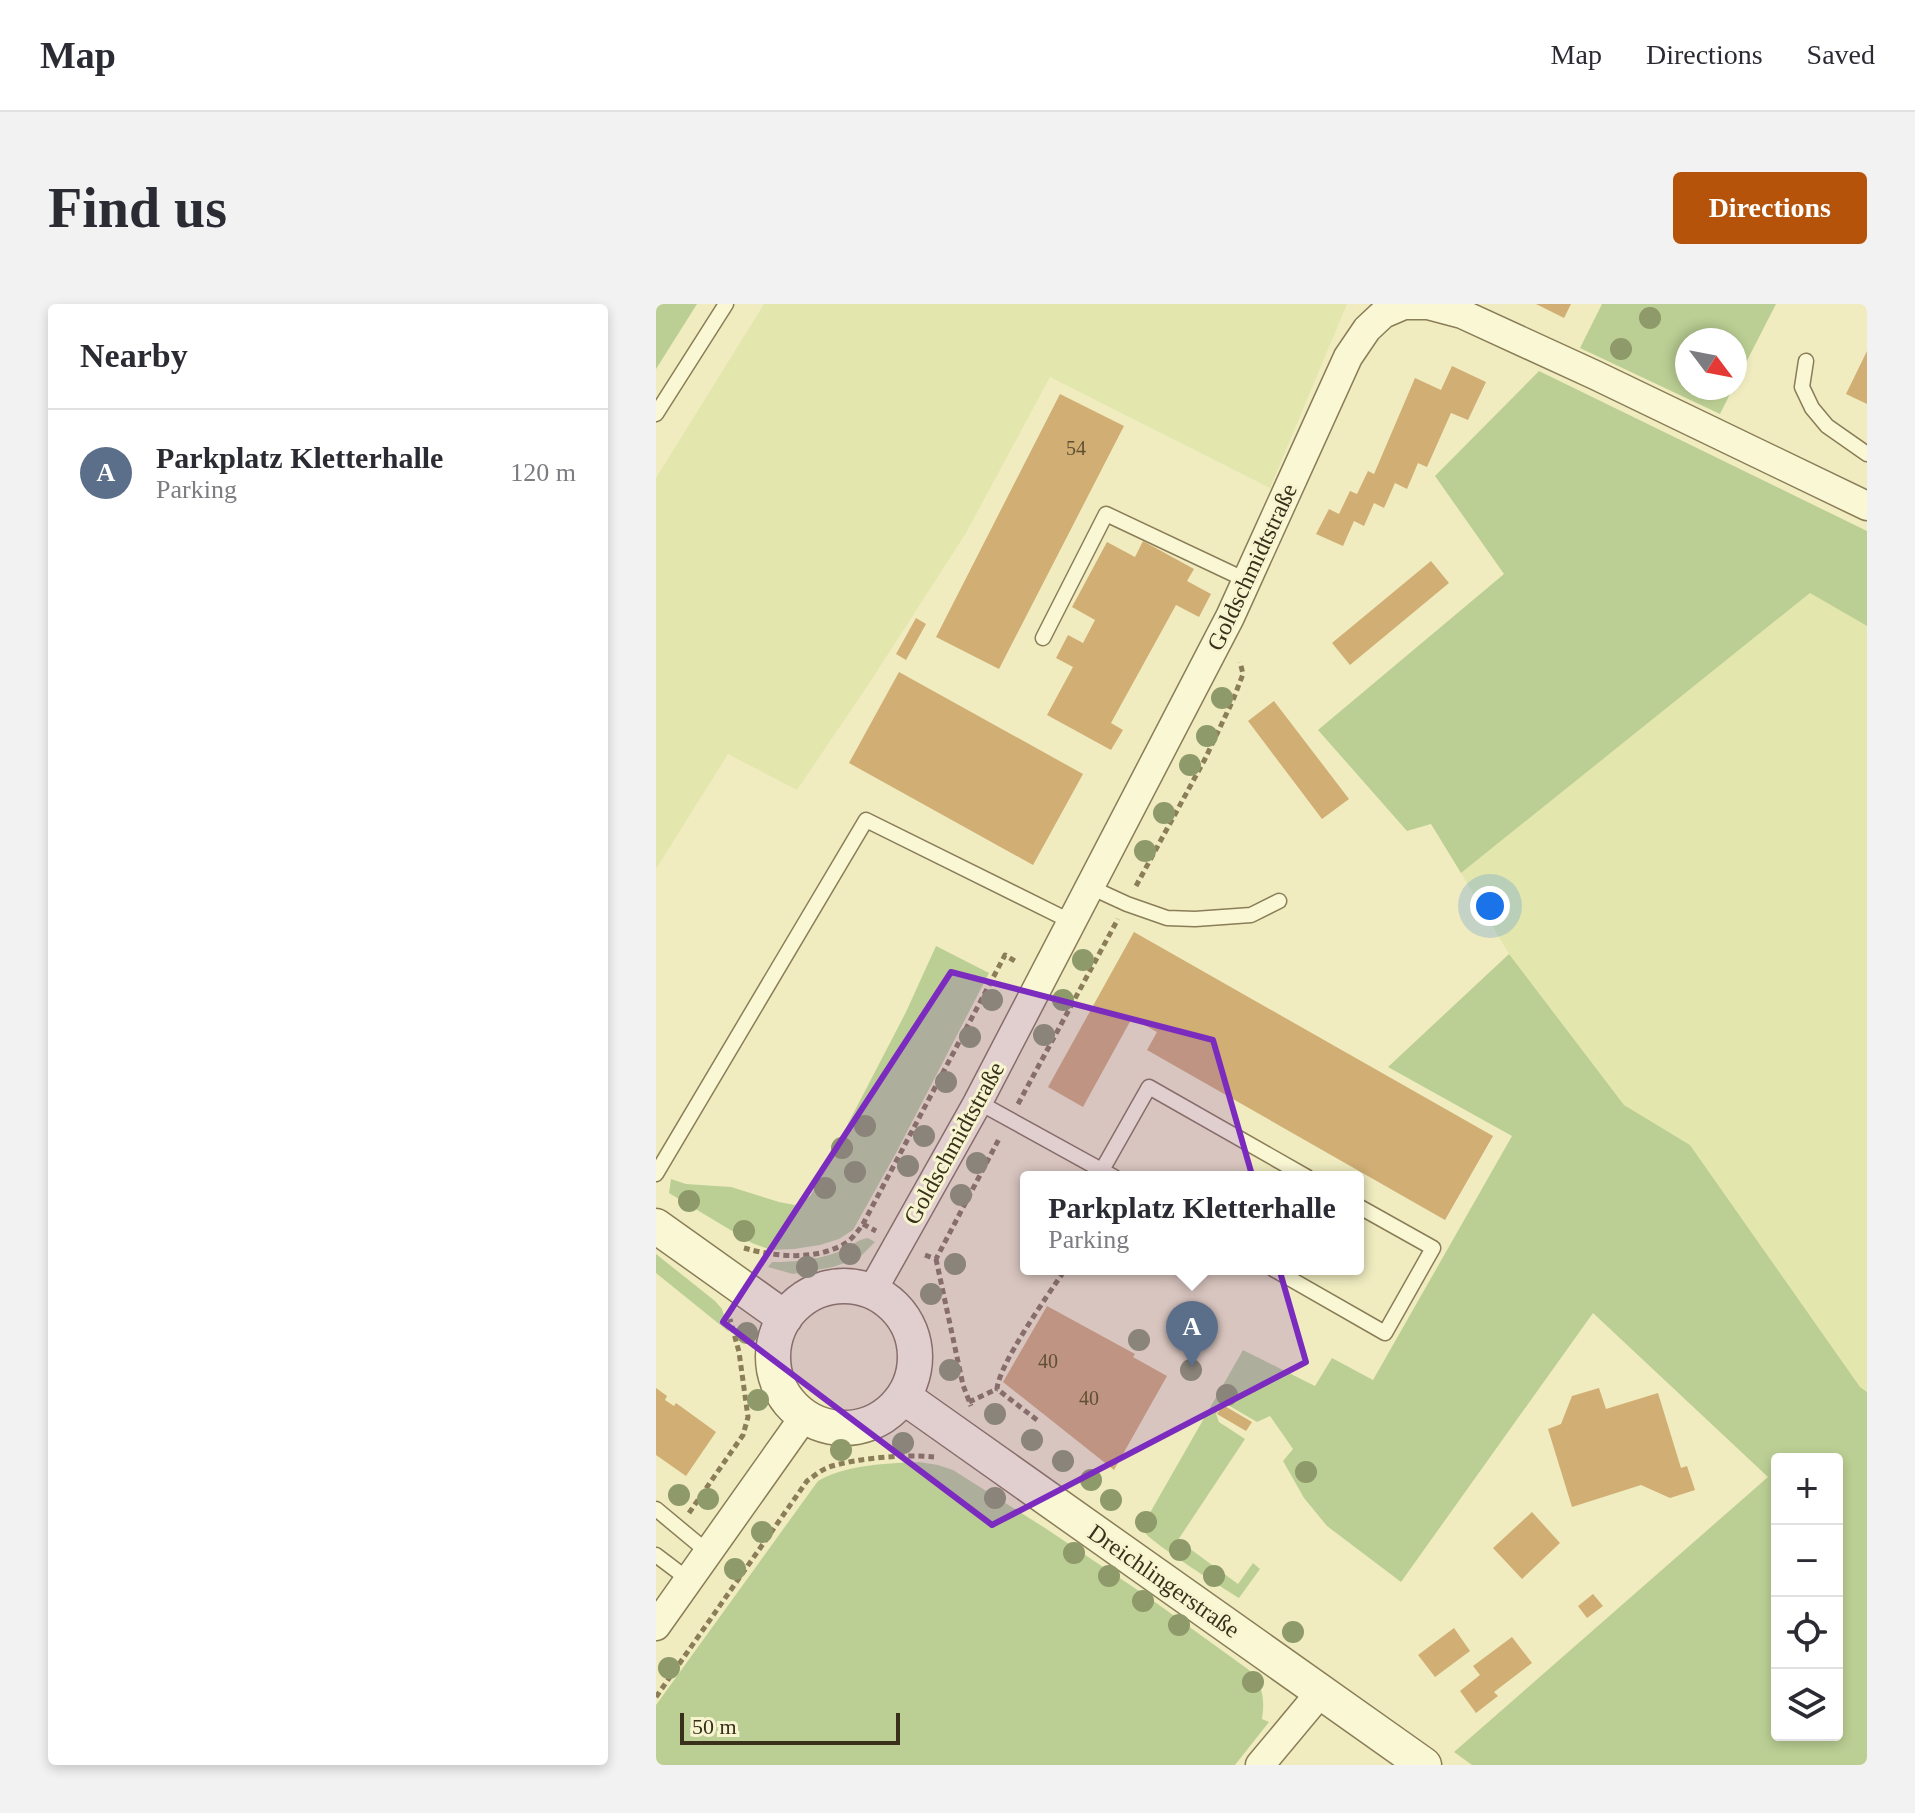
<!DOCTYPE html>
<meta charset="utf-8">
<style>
body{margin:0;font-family:Georgia,serif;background:#f2f2f3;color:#2b2b33}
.controls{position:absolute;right:24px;bottom:24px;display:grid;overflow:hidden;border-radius:8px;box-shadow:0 4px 12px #0003}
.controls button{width:72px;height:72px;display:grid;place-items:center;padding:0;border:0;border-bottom:2px solid #e1e1e2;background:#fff;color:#2b2b33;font:40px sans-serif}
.compass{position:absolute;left:1019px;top:24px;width:72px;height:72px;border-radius:50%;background:#fff;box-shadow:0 4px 12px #0003;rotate:122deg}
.scale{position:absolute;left:24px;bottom:20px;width:220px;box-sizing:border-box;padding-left:8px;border:4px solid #39301c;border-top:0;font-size:22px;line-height:28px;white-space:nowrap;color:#39301c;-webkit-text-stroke:6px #f7f4d0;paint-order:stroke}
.you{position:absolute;left:834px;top:602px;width:28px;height:28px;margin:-20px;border:6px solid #fff;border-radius:50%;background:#1a73e8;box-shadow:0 0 0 12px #1a73e833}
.badge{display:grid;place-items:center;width:52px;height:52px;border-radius:50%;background:#b45309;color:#fff;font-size:26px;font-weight:700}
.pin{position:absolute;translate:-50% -66px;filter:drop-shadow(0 2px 4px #0008)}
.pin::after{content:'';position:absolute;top:42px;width:28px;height:24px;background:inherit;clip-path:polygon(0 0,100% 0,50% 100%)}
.popup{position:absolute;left:364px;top:867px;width:344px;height:104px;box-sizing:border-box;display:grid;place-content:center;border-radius:8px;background:#fff;filter:drop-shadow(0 2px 6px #0005);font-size:26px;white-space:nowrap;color:#7c7c81}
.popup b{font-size:30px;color:#2b2b33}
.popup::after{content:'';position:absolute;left:50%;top:100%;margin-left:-16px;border:16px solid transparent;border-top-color:#fff}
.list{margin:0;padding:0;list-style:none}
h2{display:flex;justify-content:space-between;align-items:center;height:104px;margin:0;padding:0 32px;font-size:34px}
h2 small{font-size:26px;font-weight:400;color:#7c7c81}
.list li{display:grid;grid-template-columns:52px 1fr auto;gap:24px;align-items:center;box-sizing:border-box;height:128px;padding:0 32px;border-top:2px solid #e1e1e2}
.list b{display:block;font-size:30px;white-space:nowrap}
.list p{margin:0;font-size:26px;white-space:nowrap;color:#7c7c81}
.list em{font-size:26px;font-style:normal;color:#7c7c81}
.icon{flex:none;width:44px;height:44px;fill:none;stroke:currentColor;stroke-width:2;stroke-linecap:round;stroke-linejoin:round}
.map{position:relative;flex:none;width:1211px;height:1461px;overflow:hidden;border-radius:8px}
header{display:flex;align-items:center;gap:48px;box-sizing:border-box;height:112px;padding:0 40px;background:#fff;border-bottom:2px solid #e1e1e2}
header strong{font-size:38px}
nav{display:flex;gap:44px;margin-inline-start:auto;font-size:28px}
.intro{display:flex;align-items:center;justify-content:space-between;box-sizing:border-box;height:192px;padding:0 48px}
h1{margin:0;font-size:56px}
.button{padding:20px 36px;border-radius:8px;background:#b45309;color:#fff;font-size:28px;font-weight:700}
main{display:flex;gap:48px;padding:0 48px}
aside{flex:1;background:#fff;border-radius:8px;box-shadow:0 4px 12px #0003}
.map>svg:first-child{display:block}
.farmland{fill:#e3e6ad}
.green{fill:#bbcf94;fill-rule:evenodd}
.building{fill:#d0ae74}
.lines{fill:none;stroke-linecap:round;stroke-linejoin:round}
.service-casing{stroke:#8a7d57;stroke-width:17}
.minor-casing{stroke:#8a7d57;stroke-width:31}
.tertiary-casing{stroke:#8a7d57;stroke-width:37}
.path{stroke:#8a7d57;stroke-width:5;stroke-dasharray:6 4;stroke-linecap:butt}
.service{stroke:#faf7d4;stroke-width:14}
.minor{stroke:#faf7d4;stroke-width:28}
.tertiary{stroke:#faf7d4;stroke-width:34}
.tree{fill:#8e9a69}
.marked{fill:#7b2cbf;fill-opacity:0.2;stroke:#7b2cbf;stroke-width:6;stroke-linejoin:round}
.labels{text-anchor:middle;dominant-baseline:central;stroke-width:6;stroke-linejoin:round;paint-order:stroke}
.number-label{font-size:20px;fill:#5f5032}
.street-label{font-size:24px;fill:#39301c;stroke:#f7f4d0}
</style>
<header>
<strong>Map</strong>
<nav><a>Map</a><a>Directions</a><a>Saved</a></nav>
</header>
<div class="intro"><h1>Find us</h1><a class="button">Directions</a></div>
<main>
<aside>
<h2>Nearby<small></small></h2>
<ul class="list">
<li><span class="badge" style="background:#5c6f8a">A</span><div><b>Parkplatz Kletterhalle</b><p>Parking</p></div><em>120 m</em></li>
</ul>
</aside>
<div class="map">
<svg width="1211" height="1461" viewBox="0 0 1211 1461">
<rect width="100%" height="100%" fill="#f0ecc0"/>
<path class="farmland" d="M108 0H691L614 184 394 73 310 229 214 378 141 486 72 450 0 565V174Z
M1154 289 1211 322V1088L1204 1083 1034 841 968 801 853 650 805 569Z"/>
<path class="green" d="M0 0H41L0 65Z
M946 0H1120L1079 80V36H1031V84H1077L1064 110 924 44Z
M883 67 1211 227V322L1154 289 805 569 775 520 751 527 662 426 848 270 779 172Z
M280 642 333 669 240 849 197 926 183 935 164 941 138 945 115 946 96 939 13 889 15 875 30 880 75 883 123 898 139 901 147 898 155 891 250 708Z
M853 650 968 801 1034 841 1204 1083 1211 1088V1461H816L798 1448 1112 1173 937 1009 745 1278 671 1222 648 1194 627 1157 637 1145 614 1112 601 1118 567 1098 560 1110 563 1118 589 1135 522 1236 582 1280 597 1259 604 1265 583 1294C569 1285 493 1238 488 1227 487 1225 488 1223 487 1221L587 1046 659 1082 676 1054 717 1076 856 832 732 763ZM1121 1155H1181V1431H1121Z
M212 934 219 938 203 954 177 963 137 970 112 963 116 958C139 958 160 956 182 948 193 944 202 935 212 934Z
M0 950 59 997 66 1005 73 1028 0 969Z
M263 1158 282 1161 297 1166 389 1224 492 1293 593 1366C607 1380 609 1396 606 1415L613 1418 579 1461H0V1401L162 1177C188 1161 232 1159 263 1158Z"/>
<path class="building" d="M880 0H915L908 14Z
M1211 47V100L1190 90Z
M796 62 830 78 812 116 795 109 771 163 762 159 751 185 739 179 728 204 718 199 708 222 698 217 687 242 660 230 673 205 683 210 694 187 701 190 712 167 718 170 759 74 785 86Z
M404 90 468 122 343 365 280 333Z
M487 237 538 265 531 277 555 290 543 313 520 301 455 419 467 426 455 446 391 411 417 363 400 354 412 331 427 339 439 316 416 303 451 238 479 253Z
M775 257 793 279 694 361 676 339Z
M260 314 270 320 250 356 240 350Z
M243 368 427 470 377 561 193 459Z
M618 397 693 495 666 515 592 417Z
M478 628 837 832 789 916 491 746 501 728 476 714 427 803 392 783Z
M391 1002 479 1050 477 1053 511 1072 458 1166 347 1078Z
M0 1084 11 1092 9 1096 18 1102 20 1099 60 1128 30 1172 0 1151Z
M943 1084 950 1105 1002 1089 1025 1164 1031 1162 1039 1186 1014 1194 985 1181 916 1203 892 1125 905 1120 916 1092Z
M567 1101 596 1118 590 1127 561 1110Z
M876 1208 904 1239 866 1275 837 1244Z
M937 1290 947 1302 931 1314 922 1302Z
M798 1324 814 1347 779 1373 762 1351Z
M856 1333 876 1359 838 1388 842 1392 820 1409 804 1387 824 1371 817 1362Z"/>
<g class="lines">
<defs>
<path id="service" d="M1150 57 1146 83 1156 104 1171 122 1211 150
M0 110 70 0
M387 334 450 210 592 277
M434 583 471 600 511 614 539 615 595 611 623 597
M322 798 458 873
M446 866 493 783 651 873
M0 870 210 516 416 618
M617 965 729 1029 777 944 702 902
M0 1205 53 1249
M0 1251 33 1276"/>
<path id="minor" d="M216 987 322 798 574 313 692 53 711 25 727 10 748 1H772L806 10 939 71 1211 202
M0 1322 148 1113
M604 1461 664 1389"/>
<path id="tertiary" d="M0 922 129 1014
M117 1053a71 71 0 1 1 142 0a71 71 0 1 1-142 0Z
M248 1093 768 1461"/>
</defs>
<use href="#service" class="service-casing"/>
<use href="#minor" class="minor-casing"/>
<use href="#tertiary" class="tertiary-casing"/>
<path class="path" d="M480 582 549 455 577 396 587 370 584 358
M362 800 462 615
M207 920 220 927
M88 944C120 953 160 957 190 939 197 934 202 927 207 920L349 651 362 659
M269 951 280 955 344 833
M280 955 307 1081 315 1102
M313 1098 341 1085
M381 1116 341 1085C343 1060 392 991 408 967
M33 1209 87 1131 92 1113 83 1048 74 1015
M0 1393 151 1177C158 1172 165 1166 173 1163 201 1154 249 1150 278 1153"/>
<use href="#service" class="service"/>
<use href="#minor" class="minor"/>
<use href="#tertiary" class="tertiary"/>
</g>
<g class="tree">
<circle cx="994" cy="14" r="11"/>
<circle cx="965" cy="45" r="11"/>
<circle cx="566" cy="394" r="11"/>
<circle cx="551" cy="432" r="11"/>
<circle cx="534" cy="461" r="11"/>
<circle cx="508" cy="509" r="11"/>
<circle cx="489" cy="547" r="11"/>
<circle cx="427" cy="656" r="11"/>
<circle cx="336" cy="696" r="11"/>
<circle cx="407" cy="696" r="11"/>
<circle cx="388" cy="731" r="11"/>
<circle cx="314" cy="733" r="11"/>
<circle cx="290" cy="778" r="11"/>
<circle cx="209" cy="822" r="11"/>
<circle cx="268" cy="832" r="11"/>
<circle cx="186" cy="844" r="11"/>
<circle cx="321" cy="859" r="11"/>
<circle cx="252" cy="862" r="11"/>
<circle cx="199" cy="868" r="11"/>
<circle cx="169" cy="884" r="11"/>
<circle cx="305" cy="891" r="11"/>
<circle cx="33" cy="897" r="11"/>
<circle cx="88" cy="927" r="11"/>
<circle cx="194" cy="950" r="11"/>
<circle cx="299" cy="960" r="11"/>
<circle cx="151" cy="963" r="11"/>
<circle cx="275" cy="990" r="11"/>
<circle cx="91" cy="1029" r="11"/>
<circle cx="483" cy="1036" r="11"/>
<circle cx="294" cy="1066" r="11"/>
<circle cx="535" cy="1066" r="11"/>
<circle cx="571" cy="1091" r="11"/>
<circle cx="102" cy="1096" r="11"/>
<circle cx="339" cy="1110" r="11"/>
<circle cx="376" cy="1136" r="11"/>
<circle cx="247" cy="1139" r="11"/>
<circle cx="185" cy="1146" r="11"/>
<circle cx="407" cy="1157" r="11"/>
<circle cx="650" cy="1168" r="11"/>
<circle cx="435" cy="1176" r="11"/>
<circle cx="23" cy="1191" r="11"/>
<circle cx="339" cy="1194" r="11"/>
<circle cx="52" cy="1195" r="11"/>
<circle cx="455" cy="1196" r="11"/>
<circle cx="490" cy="1218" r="11"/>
<circle cx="106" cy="1228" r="11"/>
<circle cx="524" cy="1246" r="11"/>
<circle cx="418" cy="1249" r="11"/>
<circle cx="79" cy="1265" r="11"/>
<circle cx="453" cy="1272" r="11"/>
<circle cx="558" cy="1272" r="11"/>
<circle cx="487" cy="1297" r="11"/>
<circle cx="523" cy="1321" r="11"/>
<circle cx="637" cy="1328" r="11"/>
<circle cx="13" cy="1364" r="11"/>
<circle cx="597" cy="1378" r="11"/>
</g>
<path class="marked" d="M295 668 557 736 650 1058 336 1221 67 1018Z"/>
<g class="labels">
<g class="number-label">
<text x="420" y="144">54</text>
<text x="392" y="1057">40</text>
<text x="433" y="1094">40</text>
</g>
<g class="street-label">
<text transform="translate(596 263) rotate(-65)">Goldschmidtstraße</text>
<text transform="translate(298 839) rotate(-61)">Goldschmidtstraße</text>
<text transform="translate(508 1277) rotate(35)">Dreichlingerstraße</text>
</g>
</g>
</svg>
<div class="controls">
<button>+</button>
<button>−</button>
<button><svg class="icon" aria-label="locate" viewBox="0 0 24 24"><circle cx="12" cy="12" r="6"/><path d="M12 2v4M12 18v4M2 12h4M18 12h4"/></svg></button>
<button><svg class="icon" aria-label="layers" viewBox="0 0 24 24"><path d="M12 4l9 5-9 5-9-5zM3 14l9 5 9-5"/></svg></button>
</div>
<svg class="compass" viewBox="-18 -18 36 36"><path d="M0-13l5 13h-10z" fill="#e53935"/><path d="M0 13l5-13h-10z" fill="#7c7c81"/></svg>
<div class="scale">50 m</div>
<div class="you"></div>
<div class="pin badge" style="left:536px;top:1063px;background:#5c6f8a">A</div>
<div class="popup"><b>Parkplatz Kletterhalle</b>Parking</div>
</div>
</main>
